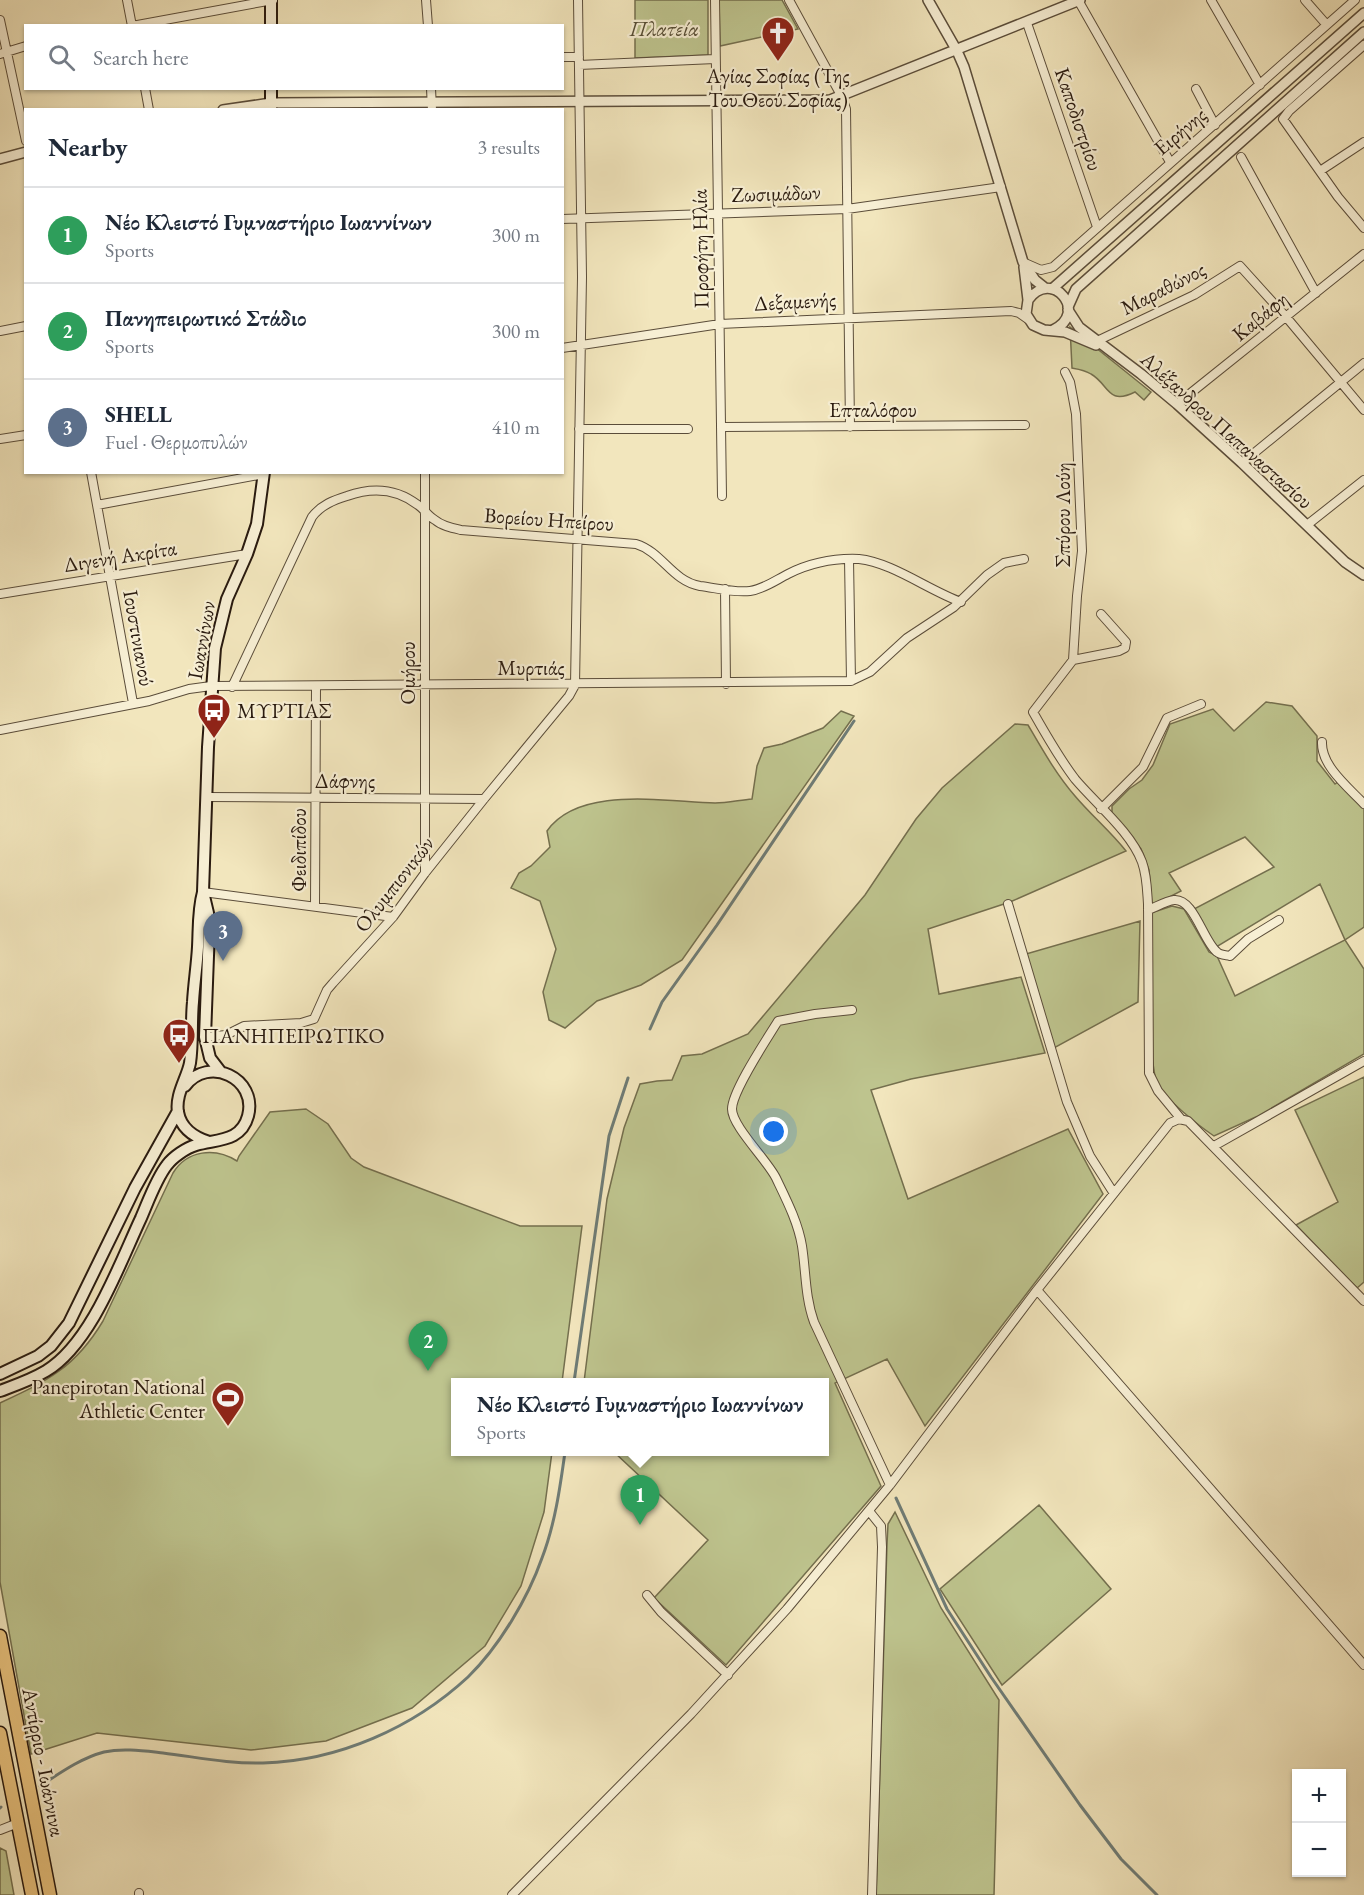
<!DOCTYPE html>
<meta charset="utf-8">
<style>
body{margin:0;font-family:"EB Garamond",serif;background:#f6f6f7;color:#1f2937}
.controls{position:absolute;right:18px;bottom:18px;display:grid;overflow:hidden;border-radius:0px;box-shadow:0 2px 4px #0004}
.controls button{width:54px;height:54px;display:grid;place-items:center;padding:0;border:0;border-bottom:2px solid #e0e1e3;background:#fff;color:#1f2937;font:30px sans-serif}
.you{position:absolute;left:774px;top:1132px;width:21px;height:21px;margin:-15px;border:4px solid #fff;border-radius:50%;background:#1a73e8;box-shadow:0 0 0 9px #1a73e833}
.badge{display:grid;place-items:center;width:39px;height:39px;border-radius:50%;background:#8f2418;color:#fff;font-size:20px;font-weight:700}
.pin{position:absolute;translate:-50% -50px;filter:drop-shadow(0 2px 3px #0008)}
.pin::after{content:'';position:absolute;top:32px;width:21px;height:18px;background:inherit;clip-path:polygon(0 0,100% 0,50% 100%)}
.popup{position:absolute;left:451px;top:1378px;width:378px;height:78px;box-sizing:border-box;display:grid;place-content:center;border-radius:0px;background:#fff;filter:drop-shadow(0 2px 4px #0005);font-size:20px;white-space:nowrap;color:#747a83}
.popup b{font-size:22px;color:#1f2937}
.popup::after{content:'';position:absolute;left:50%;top:100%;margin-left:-12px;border:12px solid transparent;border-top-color:#fff}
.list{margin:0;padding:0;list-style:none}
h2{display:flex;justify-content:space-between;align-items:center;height:78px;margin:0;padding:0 24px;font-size:26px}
h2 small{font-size:20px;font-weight:400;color:#747a83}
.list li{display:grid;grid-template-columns:39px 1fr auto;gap:18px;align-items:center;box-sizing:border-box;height:96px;padding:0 24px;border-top:2px solid #e0e1e3}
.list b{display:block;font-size:22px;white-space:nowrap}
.list p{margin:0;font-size:20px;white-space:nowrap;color:#747a83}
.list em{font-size:20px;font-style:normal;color:#747a83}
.icon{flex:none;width:33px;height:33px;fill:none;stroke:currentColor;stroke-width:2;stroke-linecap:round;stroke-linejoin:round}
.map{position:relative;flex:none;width:1364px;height:1895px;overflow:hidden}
.search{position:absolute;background:#fff;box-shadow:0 2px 4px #0004;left:24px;top:24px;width:540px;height:66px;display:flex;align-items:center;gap:15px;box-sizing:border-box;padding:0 21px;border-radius:0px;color:#747a83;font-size:22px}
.panel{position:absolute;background:#fff;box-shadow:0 2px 4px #0004;left:24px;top:108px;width:540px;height:366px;border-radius:0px}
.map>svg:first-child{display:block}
.green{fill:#bec48e;stroke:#746f4e;stroke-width:1.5}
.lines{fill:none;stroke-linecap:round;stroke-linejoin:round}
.stream{stroke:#6f7c76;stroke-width:3}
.minor-casing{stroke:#5b4d3a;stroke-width:10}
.tertiary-casing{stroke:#5b4d3a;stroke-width:12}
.secondary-casing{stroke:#291a0f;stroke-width:14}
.trunk-casing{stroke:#291a0f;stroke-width:15}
.minor{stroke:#f7efd4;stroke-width:8}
.tertiary{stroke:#f7efd4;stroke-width:9}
.secondary{stroke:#f7efd4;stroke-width:10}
.trunk{stroke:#e9c37e;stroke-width:12}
.labels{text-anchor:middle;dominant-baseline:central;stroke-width:4.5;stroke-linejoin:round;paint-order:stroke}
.park-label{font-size:21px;font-style:italic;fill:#564d35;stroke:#f7efd4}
.poi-label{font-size:21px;fill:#291a0f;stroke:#f7efd4;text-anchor:start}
.street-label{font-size:21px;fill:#291a0f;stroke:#f7efd4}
</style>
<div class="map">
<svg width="1364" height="1895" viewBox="0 0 1364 1895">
<rect width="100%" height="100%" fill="#f2e6bd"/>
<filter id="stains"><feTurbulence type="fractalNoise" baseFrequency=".00333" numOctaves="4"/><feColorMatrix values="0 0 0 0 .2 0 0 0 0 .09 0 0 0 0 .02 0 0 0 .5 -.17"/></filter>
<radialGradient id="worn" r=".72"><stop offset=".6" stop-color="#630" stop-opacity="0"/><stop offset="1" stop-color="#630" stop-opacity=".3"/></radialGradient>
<path class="green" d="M635 0H708V55L635 58Z
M719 0H782L798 29 720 46Z
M1070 327 1151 392 1144 400 1135 392C1107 406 1109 384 1091 374 1085 370 1078 369 1072 368Z
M1266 702 1292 706 1317 736V761L1335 784 1339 781 1364 808V927L1345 940 1364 969V1054L1258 1116 1214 1136C1199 1126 1165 1099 1157 1083 1154 1077 1154 1066 1152 1059L1151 913 1172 906 1184 909 1209 952 1217 956 1235 996 1345 940 1320 884 1213 949 1194 909 1274 867 1245 837 1169 873 1181 891 1152 906 1149 870 1141 849 1112 813V806L1129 789 1142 780 1153 765 1170 724 1213 709 1234 731Z
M841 711 854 716 682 960 641 985 597 1001 565 1028 549 1020 543 992 556 949 540 901 511 888 519 873 531 866 550 847 547 831C579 785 666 802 715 803 727 803 740 800 752 799L757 766 764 748 782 744 823 728Z
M1015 724 1028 725C1042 749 1056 774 1075 796 1091 815 1110 831 1126 851L1010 902 928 929 939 994 1021 977 1045 1053 911 1079 871 1090 908 1199 1068 1129 1103 1194 925 1426 887 1359 835 1383 881 1486 726 1665 654 1598 708 1540 614 1452H825V1382H584L607 1199 624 1128 640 1084 657 1081 672 1080 682 1056 702 1054 748 1034 865 895 916 819 942 788Z
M1140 921 1138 1002 1054 1048 1026 954Z
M1364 1077V1282L1357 1288 1296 1225 1338 1202 1295 1110Z
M306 1109 328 1124 351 1158 364 1167 520 1226H582L562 1382H456V1452H552L544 1512 521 1586 485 1646 412 1708 326 1741 251 1750 97 1733 31 1754 0 1582V1403C47 1381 75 1368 103 1321L173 1173C187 1150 215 1147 237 1161L239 1156 270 1112Z
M1039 1505 1111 1589 1002 1685 940 1589Z
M895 1512 941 1608 999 1700 994 1895H876L887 1544 888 1524Z
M0 1848 6 1851 14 1895H0Z"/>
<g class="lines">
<path class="stream" d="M650 1029 662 1002 717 925 854 721
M574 1382 609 1136 628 1078
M896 1498 947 1609 991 1677 1080 1805 1121 1859 1157 1895
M40 1786C60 1773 81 1758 104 1752 123 1748 144 1751 163 1753 196 1757 230 1764 263 1763 338 1761 413 1728 468 1677 499 1647 528 1598 542 1558 555 1524 560 1488 565 1452
M0 1808 1 1807"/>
<defs>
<path id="minor" d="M127 0 132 26
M426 0 428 26
M715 0 722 496
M789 0 842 97 846 109 850 427
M1078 0 1170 162
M1211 0 1260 85
M1305 0 1326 24
M0 20 26 141
M1027 23 1097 227
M132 26 273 0
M1364 45 1289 111 1283 119 1338 197 1364 228
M0 54 26 46
M562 57H579
M579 65 715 59
M145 88 149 110
M431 88 432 110
M1196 89 1215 125
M1241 157 1316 293
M1320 171 1364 142
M562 219 847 209 1001 187
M1025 263 1041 270 1053 267 1355 0
M0 331 26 326
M1097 341 1194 295 1240 266 1287 318 1364 410
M562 348 720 324 1011 311 1019 313 1029 320
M1065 372 1070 382 1076 414 1082 551 1077 596 1073 660
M1177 404 1364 254
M722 427 1025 425
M579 429H688
M0 439 26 435
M1242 463 1364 363
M91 472 133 703
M97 505 264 474
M1307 525 1364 480
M849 559 851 681
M725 589 726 684
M0 594 247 554
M1101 614 1126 642 1125 648 1119 651 1073 660 1033 712C1046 735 1059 758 1075 779 1096 804 1131 832 1142 862 1147 876 1147 890 1148 904L1149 1073 1158 1091 1181 1119
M232 687 312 517C321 505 334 500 347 496 372 487 396 488 418 505 424 509 428 516 435 520 442 526 452 528 461 530L636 544C662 552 672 581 700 586 716 588 735 593 750 591 764 589 776 580 788 574 810 563 835 558 859 559 891 562 930 591 961 602
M0 730 149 701 189 689 211 686 851 681 870 672 907 638 954 607 987 575 1004 563 1024 559
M1322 742C1321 766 1349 788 1364 804
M206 797 484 799
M1101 809 1143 767 1167 718 1201 704
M425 873V472
M203 892 393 917
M1008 904 1067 1102 1090 1156 1113 1192
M315 906 316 686
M1148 910C1156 907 1166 901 1174 900 1194 898 1203 941 1217 952 1220 955 1225 955 1230 956L1248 939 1279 920
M852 1010 815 1014 778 1021C767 1039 732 1091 732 1109 732 1126 767 1160 776 1178 786 1199 798 1222 802 1246 806 1272 805 1297 814 1322L890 1485
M205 1037 226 1035 244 1026 301 1023 314 1019 327 990 333 983 393 917 425 873 484 799 569 696 575 685 582 277 578 0
M1214 1146 1364 1061
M1037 1290 1364 1665
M869 1511 881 1526 882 1547 872 1895
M647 1595 661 1612 728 1675
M0 1830 18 1823
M139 1895V1893
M512 1895 691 1714 787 1609 890 1485 1037 1290 1170 1123 1179 1119 1188 1121 1364 1301"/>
<path id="tertiary" d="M928 0 957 51 964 67 1023 262 1035 280 1045 288
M223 110 271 103 830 100 1080 0
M0 159 26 152
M1024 267 1028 300 1026 314 1033 325 1044 330 1065 332 1096 345
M1052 289 1364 13
M1028 300C1052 267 1090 313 1053 330
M1068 307 1076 289 1364 32
M1068 310 1079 327 1141 374 1177 404 1242 463 1345 562 1364 575"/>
<path id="secondary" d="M271 26V0
M271 88V110
M203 892 208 913 209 929 205 1037 210 1058 220 1071
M209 1142C194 1137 181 1129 178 1112 175 1095 187 1078 190 1063 193 1043 191 1022 193 1002 194 984 197 965 198 947 199 928 198 910 203 892L208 747 215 648 227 599 247 554 257 524 264 472
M0 1374 38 1356 51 1346 69 1323 135 1188 178 1111
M0 1391C16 1385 31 1380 46 1371 91 1344 119 1265 141 1218 148 1202 156 1179 167 1165 173 1157 186 1148 196 1145 217 1139 241 1142 248 1116 258 1078 208 1055 185 1086"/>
<path id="trunk" d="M0 1636 50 1895
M0 1733 32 1895"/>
</defs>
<use href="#minor" class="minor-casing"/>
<use href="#tertiary" class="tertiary-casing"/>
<use href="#secondary" class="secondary-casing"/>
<use href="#trunk" class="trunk-casing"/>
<use href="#minor" class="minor"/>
<use href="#tertiary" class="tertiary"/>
<use href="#secondary" class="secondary"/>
<use href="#trunk" class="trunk"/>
</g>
<defs>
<symbol id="church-pin" viewBox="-11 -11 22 30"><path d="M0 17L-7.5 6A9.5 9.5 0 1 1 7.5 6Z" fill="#8f2418" stroke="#f7efd4"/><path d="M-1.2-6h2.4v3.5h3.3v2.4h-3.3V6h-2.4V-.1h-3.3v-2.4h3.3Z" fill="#fff"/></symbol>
<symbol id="bus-pin" viewBox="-11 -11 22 30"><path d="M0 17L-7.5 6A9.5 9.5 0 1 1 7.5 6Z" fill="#8f2418" stroke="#f7efd4"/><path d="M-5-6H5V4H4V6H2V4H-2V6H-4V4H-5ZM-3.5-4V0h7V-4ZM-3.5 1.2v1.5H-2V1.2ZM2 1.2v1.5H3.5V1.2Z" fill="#fff"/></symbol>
<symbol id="stadium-pin" viewBox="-11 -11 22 30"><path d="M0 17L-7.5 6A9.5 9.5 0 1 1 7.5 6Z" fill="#8f2418" stroke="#f7efd4"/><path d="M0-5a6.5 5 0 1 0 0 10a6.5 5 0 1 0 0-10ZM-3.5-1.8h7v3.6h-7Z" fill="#fff"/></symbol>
</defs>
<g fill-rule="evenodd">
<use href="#church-pin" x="759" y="14" width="38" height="52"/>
<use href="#bus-pin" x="195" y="691" width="38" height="52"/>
<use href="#bus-pin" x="160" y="1016" width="38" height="52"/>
<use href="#stadium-pin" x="209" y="1379" width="38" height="52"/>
</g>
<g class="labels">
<g class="park-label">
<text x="664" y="28">Πλατεία</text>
</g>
<g class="poi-label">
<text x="778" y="75" text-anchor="middle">Αγίας Σοφίας (Της<tspan x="778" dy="24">Του Θεού Σοφίας)</tspan></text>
<text x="237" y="710">ΜΥΡΤΙΑΣ</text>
<text x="202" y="1035">ΠΑΝΗΠΕΙΡΩΤΙΚΟ</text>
<text x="205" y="1386" text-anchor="end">Panepirotan National<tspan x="205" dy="24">Athletic Center</tspan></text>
</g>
<g class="street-label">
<text transform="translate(1079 119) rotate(71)">Καποδιστρίου</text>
<text transform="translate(1180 131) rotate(-40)">Ειρήνης</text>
<text transform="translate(776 193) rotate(-2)">Ζωσιμάδων</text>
<text transform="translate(700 249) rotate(-91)">Προφήτη Ηλία</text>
<text transform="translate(1163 288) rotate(-27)">Μαραθώνος</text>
<text transform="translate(795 301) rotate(-3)">Δεξαμενής</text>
<text transform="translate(1260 316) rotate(-39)">Καβάφη</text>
<text x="873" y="409">Επταλόφου</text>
<text transform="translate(1227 430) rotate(42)">Αλέξανδρου Παπαναστασίου</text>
<text transform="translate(1062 515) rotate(-90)">Σπύρου Λούη</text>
<text transform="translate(549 519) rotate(4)">Βορείου Ηπείρου</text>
<text transform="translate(120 556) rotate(-9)">Διγενή Ακρίτα</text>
<text transform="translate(139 638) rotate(80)">Ιουστινιανού</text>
<text transform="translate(201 640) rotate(-80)">Ιωαννίνων</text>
<text x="531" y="667">Μυρτιάς</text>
<text transform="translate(407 673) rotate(-90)">Ομήρου</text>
<text x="345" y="780">Δάφνης</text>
<text transform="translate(298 850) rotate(-90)">Φειδιπίδου</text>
<text transform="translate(394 884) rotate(-52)">Ολυμπιονικών</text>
<text transform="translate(44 1762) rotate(79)">Αντίρριο - Ιωάννινα</text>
</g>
</g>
<rect width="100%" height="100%" filter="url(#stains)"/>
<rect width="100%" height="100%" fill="url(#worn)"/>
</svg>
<div class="controls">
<button>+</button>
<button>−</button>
</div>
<div class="you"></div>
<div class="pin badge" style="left:640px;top:1525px;background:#2e9e5b">1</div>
<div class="popup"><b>Νέο Κλειστό Γυμναστήριο Ιωαννίνων</b>Sports</div>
<div class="pin badge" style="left:428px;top:1371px;background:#2e9e5b">2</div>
<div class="pin badge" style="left:223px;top:961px;background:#5c6f8a">3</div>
<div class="search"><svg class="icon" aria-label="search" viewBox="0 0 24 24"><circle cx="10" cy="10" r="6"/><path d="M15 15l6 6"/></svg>Search here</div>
<section class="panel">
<h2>Nearby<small>3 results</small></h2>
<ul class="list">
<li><span class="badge" style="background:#2e9e5b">1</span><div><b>Νέο Κλειστό Γυμναστήριο Ιωαννίνων</b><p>Sports</p></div><em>300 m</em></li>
<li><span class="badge" style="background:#2e9e5b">2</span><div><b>Πανηπειρωτικό Στάδιο</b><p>Sports</p></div><em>300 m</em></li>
<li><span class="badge" style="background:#5c6f8a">3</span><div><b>SHELL</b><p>Fuel · Θερμοπυλών</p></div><em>410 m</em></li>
</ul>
</section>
</div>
